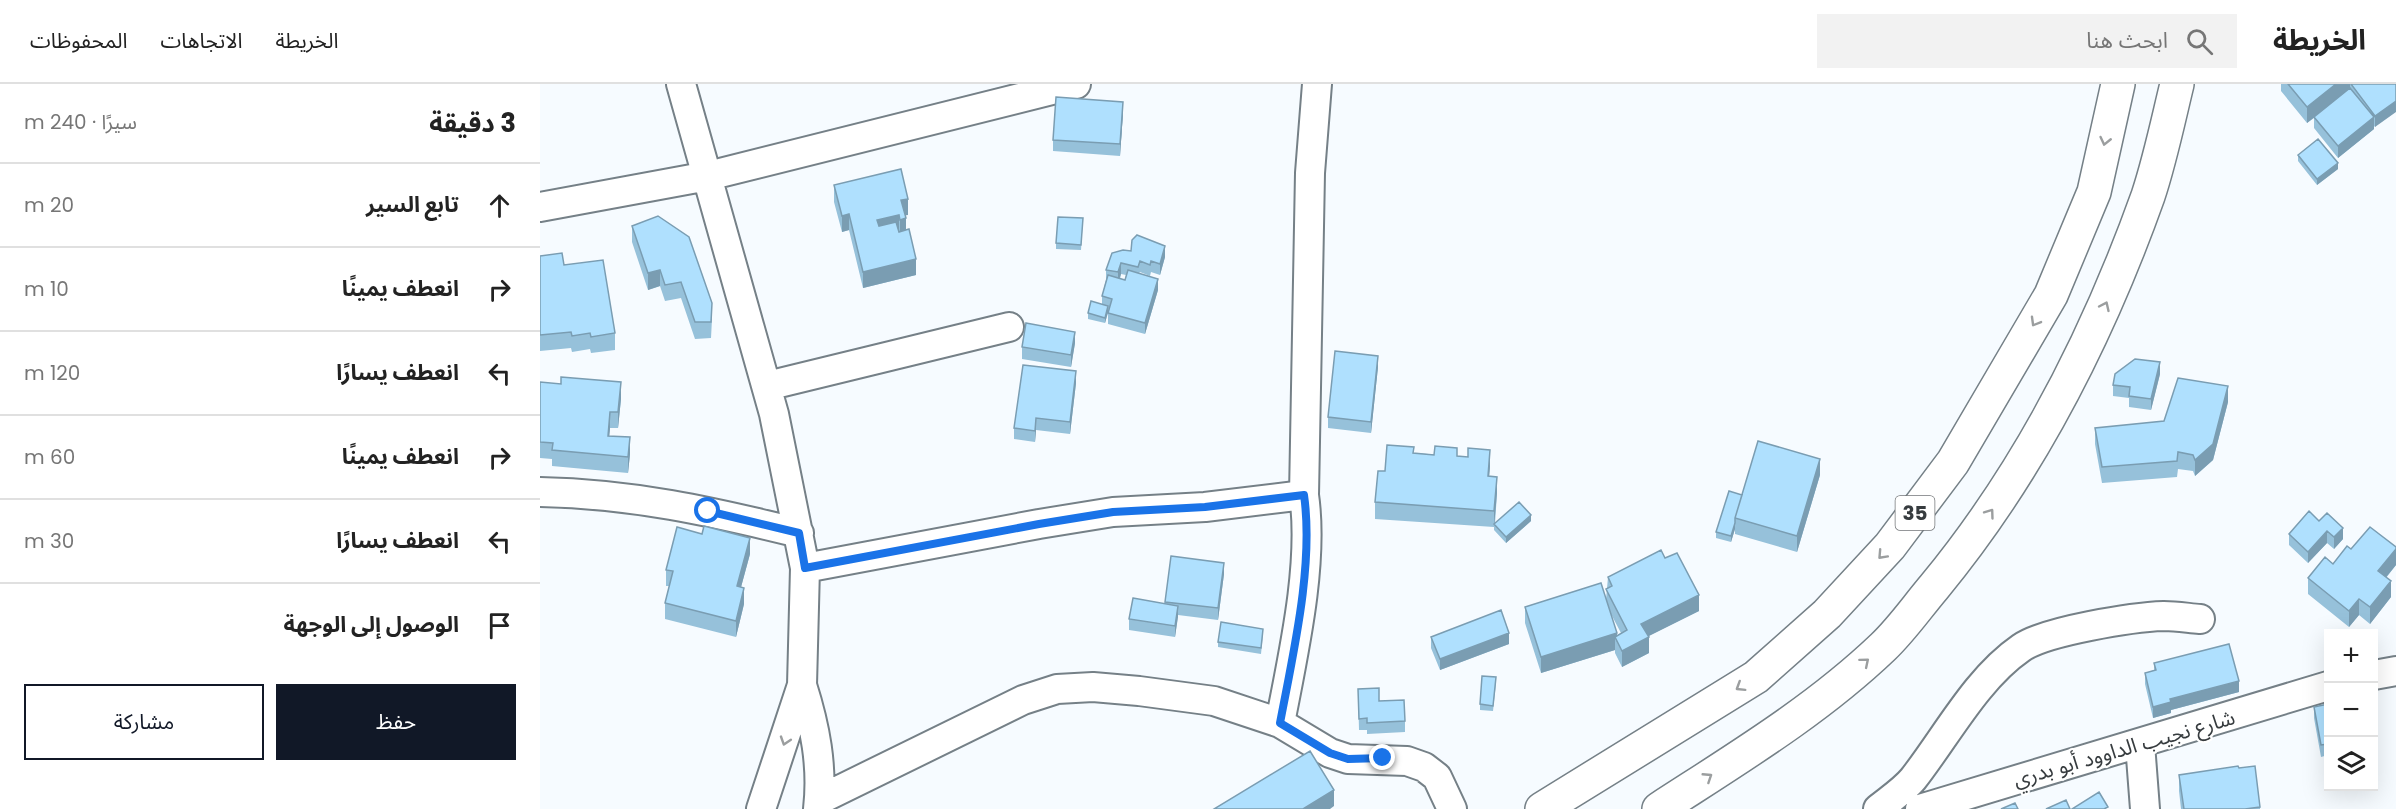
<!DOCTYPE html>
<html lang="ar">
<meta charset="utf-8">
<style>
body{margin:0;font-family:Poppins,"Noto Sans Arabic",sans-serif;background:#f2f2f2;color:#222;direction:rtl}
.controls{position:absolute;right:18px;bottom:18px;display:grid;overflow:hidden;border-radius:0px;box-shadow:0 6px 24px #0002}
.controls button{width:54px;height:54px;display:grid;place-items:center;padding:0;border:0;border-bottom:2px solid #e0e0e0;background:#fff;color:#222;font:30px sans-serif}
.stop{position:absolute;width:18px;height:18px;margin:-14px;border:4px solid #1a73e8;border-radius:50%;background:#fff}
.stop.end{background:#1a73e8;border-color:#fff;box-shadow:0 2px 6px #0008}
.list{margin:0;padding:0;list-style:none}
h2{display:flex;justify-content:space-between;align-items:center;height:78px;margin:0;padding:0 24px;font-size:26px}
h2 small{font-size:20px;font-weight:400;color:#767676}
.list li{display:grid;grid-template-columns:39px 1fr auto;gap:18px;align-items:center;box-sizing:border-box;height:84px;padding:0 24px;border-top:2px solid #e0e0e0}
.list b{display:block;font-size:22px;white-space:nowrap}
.list em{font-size:20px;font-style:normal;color:#767676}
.actions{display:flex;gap:12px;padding:18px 24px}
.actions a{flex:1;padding:14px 0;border:2px solid #111827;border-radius:0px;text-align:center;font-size:21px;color:#111827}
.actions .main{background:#111827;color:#fff}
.icon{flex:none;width:33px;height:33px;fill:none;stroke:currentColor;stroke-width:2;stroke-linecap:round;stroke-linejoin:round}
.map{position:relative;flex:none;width:1856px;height:725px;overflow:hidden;direction:ltr}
header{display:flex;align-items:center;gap:36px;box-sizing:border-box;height:84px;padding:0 30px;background:#fff;border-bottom:2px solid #e0e0e0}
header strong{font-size:28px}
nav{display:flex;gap:33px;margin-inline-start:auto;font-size:21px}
.search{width:420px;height:54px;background:#f2f2f2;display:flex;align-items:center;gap:15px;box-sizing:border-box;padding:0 21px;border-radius:0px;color:#767676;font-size:22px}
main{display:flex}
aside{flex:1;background:#fff}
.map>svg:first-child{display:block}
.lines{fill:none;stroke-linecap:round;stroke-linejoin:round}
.minor-casing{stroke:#758087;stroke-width:32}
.highway-casing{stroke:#758087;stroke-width:36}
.minor{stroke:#fff;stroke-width:28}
.highway{stroke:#fff;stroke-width:33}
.wall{fill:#96c1da;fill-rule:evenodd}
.shaded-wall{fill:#7a9db2}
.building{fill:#afe0fe;stroke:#7a9db2;stroke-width:1.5}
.oneway{stroke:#9b9e9f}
.route{stroke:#1a73e8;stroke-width:8}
.labels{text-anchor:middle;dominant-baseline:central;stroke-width:4.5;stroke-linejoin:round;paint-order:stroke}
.shield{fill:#fff;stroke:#737679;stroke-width:1.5}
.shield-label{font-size:20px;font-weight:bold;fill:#373c3f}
.street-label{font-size:21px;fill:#373c3f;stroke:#fff}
</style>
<header>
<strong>الخريطة</strong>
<div class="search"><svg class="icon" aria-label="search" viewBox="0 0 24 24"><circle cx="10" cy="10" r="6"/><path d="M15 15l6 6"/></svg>ابحث هنا</div>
<nav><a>الخريطة</a><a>الاتجاهات</a><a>المحفوظات</a></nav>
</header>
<main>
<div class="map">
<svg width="1856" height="725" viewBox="0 0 1856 725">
<rect width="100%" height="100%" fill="#f6fbff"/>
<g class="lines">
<defs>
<path id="minor" d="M141 0 234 330 265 484 262 601 221 725
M0 123 168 92 536 0
M227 302 469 243
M0 408C93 410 170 427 259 449
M265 484 499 440 573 428 665 423 764 411
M1834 591 1856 587
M262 601C275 642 283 682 278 725
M740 639C753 571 774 480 764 411L770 89 777 0
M1600 660 1605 725
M279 716 483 616 517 605 553 603 599 607 674 617 740 639 790 669 808 675 867 677 884 683 897 693 912 725
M1338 725C1349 716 1364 706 1373 695 1406 653 1436 595 1481 564 1505 547 1593 533 1624 532 1636 532 1648 534 1660 535
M1380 725 1788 602"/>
<path id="highway" d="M1002 725 1216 593 1287 530 1350 462 1413 378 1511 211 1554 108 1578 0
M1119 725C1196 675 1276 627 1343 563 1362 545 1377 523 1394 503 1489 388 1558 252 1608 112 1620 76 1628 37 1637 0"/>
</defs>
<use href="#minor" class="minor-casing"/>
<use href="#highway" class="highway-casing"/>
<use href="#minor" class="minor"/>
<use href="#highway" class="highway"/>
</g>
<path class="wall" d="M1741 0H1856L1835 43 1834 42V45L1798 74 1774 44V34L1767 39 1741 7Z
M583 29 580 72 513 67V56Z
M1758 71 1798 85 1777 101 1758 77Z
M294 101 368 131H365L366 146 376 191 323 204 309 146 302 148 294 118Z
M118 132 172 235 171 254 155 255 141 214 125 217 120 202 108 206 92 158V142Z
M543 134 541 166 516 165V159Z
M572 169 625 173 620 191 611 188 610 192 600 188 599 189 618 206 605 250 568 240V229L565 239 548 235V229L562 220V212L566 196V186ZM581 190 586 191 585 196 580 195Z
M0 172 24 181 75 249V266L51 269 50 265 32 268 31 264 0 267Z
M535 259 531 283 482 275V263Z
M838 283 831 349 788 344V333Z
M1620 290 1611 326 1589 323V314L1573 312V301Z
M0 298 81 315 78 344H70L69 352 90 370 88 389 12 382V375L0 374Z
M536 299 530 350 496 346 495 358 474 355V344Z
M1688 318 1673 376 1655 392 1653 387 1638 385 1637 393 1562 399 1555 360V344L1624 337Z
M874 369 917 372 950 382 949 392 957 409 955 440 991 437 966 459 954 446V443L835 435V418L845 387Z
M1280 391 1257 468 1195 450V445L1191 458 1176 454V448L1202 411Z
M1779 437 1803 455 1794 465 1787 459 1768 479 1749 461V450Z
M1811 465 1856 481 1846 494 1851 513 1830 540 1819 531 1809 543 1768 510V494L1793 480Z
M210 470 201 503 204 520 196 553 125 535V519L129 502H126V486Z
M631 472 684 490 678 536 638 531 635 553 589 546V535L625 520Z
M1125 474 1159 527 1108 552 1109 569 1082 583 1075 569V566L1001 589 985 539V523L1066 516 1068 493ZM1071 530 1081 549 1077 551Z
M723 550 721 570 678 563V558Z
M891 553 969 560 900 586 891 564Z
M1614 579 1699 608 1631 626V629L1613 634 1605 600V589L1614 586Z
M956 599 953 627 940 626V620Z
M818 605 839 617 865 637V648L827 650V646H819Z
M1788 620V671L1781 673 1774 634V623Z
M1699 684 1720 723V725H1641L1639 707V691Z"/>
<path class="shaded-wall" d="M1796 0H1810V5L1767 39V23Z
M1856 17V28L1835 43V32Z
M583 18V29L580 72V60Z
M1834 33V45L1798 74V62Z
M1798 79V85L1777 101V95Z
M368 115V131L361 132V116Z
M309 130V146L302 148V132Z
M359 131V147L337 152V136Z
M366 134V150L360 152V136Z
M625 162V173L620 191V180Z
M376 175V191L323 204V188Z
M581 179V190L578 199V188Z
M120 186V202L108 206V189Z
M618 195V206L605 250V239Z
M568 222V228L565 239V234Z
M535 248V259L531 283V271Z
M838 272V283L831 349V338Z
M1620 278V290L1611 326V315Z
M536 287V299L530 350V338Z
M81 298V315L78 344V328Z
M1688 302V318L1673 376 1655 392V376Z
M70 328V344L68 368V352Z
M496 334V346L495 358V347Z
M90 353V370L88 389V373Z
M950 366V382L948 408V392Z
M1280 375V391L1257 468V452Z
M957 393V409L954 443V427Z
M991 431V437L966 459V453Z
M1195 439V445L1191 458V452Z
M1803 444V455L1794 465V453Z
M1787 447V459L1768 479V468Z
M210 454V470L197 518V502Z
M1856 465V481L1838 503V487Z
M684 479V490L678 536V524Z
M1851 497V513L1830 540V523Z
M204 504V520L196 553V537Z
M1159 511V527L1101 556V540Z
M1819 515V531L1809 543V527Z
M638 522V533L635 553V542Z
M969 549V560L900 586V575Z
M1077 549V558L1075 553V566L1001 589V573Z
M1109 553V569L1082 583V567Z
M1699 597V608L1631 626V629L1613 634V623L1630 615Z
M794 706V722L790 725H763Z"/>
<path class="building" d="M1748 0H1796L1767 23Z
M1811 0H1856V17L1835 32Z
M1810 4 1834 33 1798 62 1774 33Z
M516 13 583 18 580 60 513 56Z
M1778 55 1798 79 1777 95 1758 71Z
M361 85 368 115 361 116 366 134 360 136 359 131 337 136 339 142 356 138 359 148 369 145 376 175 323 188 309 130 302 132 294 101Z
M118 132 149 153 172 219 171 238H155L141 198 125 201 120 186 108 189 92 142Z
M518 133 543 134 541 161 516 159Z
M597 151 625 162 620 180 611 177 610 181 600 177 598 183 581 179 578 188 566 186 572 169 583 166 591 167 592 156Z
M22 169 24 181 63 176 75 249 51 253 50 249 32 252 31 248 0 251V172Z
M588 186 618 195 605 239 568 229 572 215 562 212 568 191 585 196Z
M551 217 568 222 565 234 548 229Z
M486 239 535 248 531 271 482 263Z
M795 267 838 272 831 338 788 333Z
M1595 275 1620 278 1611 315 1589 312 1590 303 1573 301 1575 290Z
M483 281 536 287 530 338 496 334 495 347 474 344Z
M21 293 81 298 78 328H70L68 352 90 353 88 373 12 366 13 359 0 358V298L21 300Z
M1638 294 1688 302 1673 360 1655 376 1653 371 1638 368 1637 377 1562 383 1555 344 1624 337Z
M1218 357 1280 375 1257 452 1195 434Z
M847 361 874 363 873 369 894 371 895 362 917 364V372L928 373V364L950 366 948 392 957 393 954 427 835 418 838 387H845Z
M1189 407 1202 411 1195 434V439L1191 452 1176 448Z
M979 418 991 431 966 453 954 440Z
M1769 427 1779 437 1787 429 1803 444 1794 453 1787 447 1768 468 1749 450Z
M164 442 210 454 197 502 204 504 196 537 125 519 133 487 126 486 137 443 162 450Z
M1830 443 1856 463V465L1838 487 1851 497 1830 523 1819 515 1809 527 1768 494 1785 473 1793 480 1807 462 1811 465Z
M1121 466 1125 474 1137 469 1159 511 1101 540 1109 553 1082 567 1075 553 1087 546 1066 505 1072 502 1068 493Z
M631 472 684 479 678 524 625 518Z
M1061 499 1077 549 1001 573 985 523Z
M593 514 638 522 635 542 589 535Z
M961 526 969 549 900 575 891 553Z
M681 538 723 545 721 564 678 558Z
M1689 560 1699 597 1630 615 1631 618 1613 623 1605 589 1616 586 1614 579Z
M942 592 956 593 953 622 940 620Z
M839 604V617L864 616 865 637 827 639V634L819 635 818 605Z
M1788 620V660L1781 661 1774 623Z
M770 667 794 706 763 725H674Z
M1698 682 1699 684 1715 682 1720 723 1705 725H1644L1639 691Z
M1559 708 1568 723 1564 725H1532Z
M1526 716 1530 725H1506Z
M1475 719 1478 725H1461Z"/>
<defs><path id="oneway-chevron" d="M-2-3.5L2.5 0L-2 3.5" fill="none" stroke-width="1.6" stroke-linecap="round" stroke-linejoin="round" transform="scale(1.5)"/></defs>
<g class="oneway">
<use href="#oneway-chevron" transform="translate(1565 57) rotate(103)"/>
<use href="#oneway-chevron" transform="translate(1565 222) rotate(-65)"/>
<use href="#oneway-chevron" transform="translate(1495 238) rotate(120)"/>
<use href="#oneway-chevron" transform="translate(1450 429) rotate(-54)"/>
<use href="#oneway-chevron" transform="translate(1342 471) rotate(133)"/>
<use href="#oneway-chevron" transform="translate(1325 578) rotate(-40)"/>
<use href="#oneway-chevron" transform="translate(1200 603) rotate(148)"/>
<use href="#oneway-chevron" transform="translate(245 657) rotate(108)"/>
<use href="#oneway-chevron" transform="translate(1168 693) rotate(-33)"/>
</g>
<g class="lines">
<path class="route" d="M168 427 259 449 265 484 499 440 573 428 665 423 764 411C774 481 753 570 740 639L790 669 808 675 843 674"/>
</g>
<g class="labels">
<rect class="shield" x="1355.5" y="412" width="39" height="34" rx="4.5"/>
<g class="shield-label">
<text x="1375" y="429">35</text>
</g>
<g class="street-label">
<text transform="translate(1584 664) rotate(-16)">شارع نجيب الداوود أبو بدري</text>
</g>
</g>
</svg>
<div class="controls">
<button>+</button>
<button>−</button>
<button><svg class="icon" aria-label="layers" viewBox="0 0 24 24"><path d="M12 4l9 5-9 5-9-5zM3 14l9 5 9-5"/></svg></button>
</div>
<div class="stop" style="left:168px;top:427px"></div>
<div class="stop end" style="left:843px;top:674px"></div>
</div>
<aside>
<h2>3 دقيقة<small>سيرًا · 240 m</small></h2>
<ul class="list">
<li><svg class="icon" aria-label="ahead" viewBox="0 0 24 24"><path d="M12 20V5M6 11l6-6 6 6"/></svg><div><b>تابع السير</b></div><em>20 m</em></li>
<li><svg class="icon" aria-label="right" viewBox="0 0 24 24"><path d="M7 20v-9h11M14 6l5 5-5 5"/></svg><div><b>انعطف يمينًا</b></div><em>10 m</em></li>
<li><svg class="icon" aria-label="left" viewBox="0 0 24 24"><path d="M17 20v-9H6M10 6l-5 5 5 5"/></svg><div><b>انعطف يسارًا</b></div><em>120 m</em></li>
<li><svg class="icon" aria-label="right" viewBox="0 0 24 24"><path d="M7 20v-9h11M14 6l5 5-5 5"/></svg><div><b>انعطف يمينًا</b></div><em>60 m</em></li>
<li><svg class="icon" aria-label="left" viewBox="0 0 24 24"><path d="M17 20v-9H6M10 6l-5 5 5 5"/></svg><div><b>انعطف يسارًا</b></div><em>30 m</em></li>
<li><svg class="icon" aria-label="arrive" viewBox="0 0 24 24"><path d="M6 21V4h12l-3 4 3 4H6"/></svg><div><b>الوصول إلى الوجهة</b></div></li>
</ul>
<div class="actions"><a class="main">حفظ</a><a>مشاركة</a></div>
</aside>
</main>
